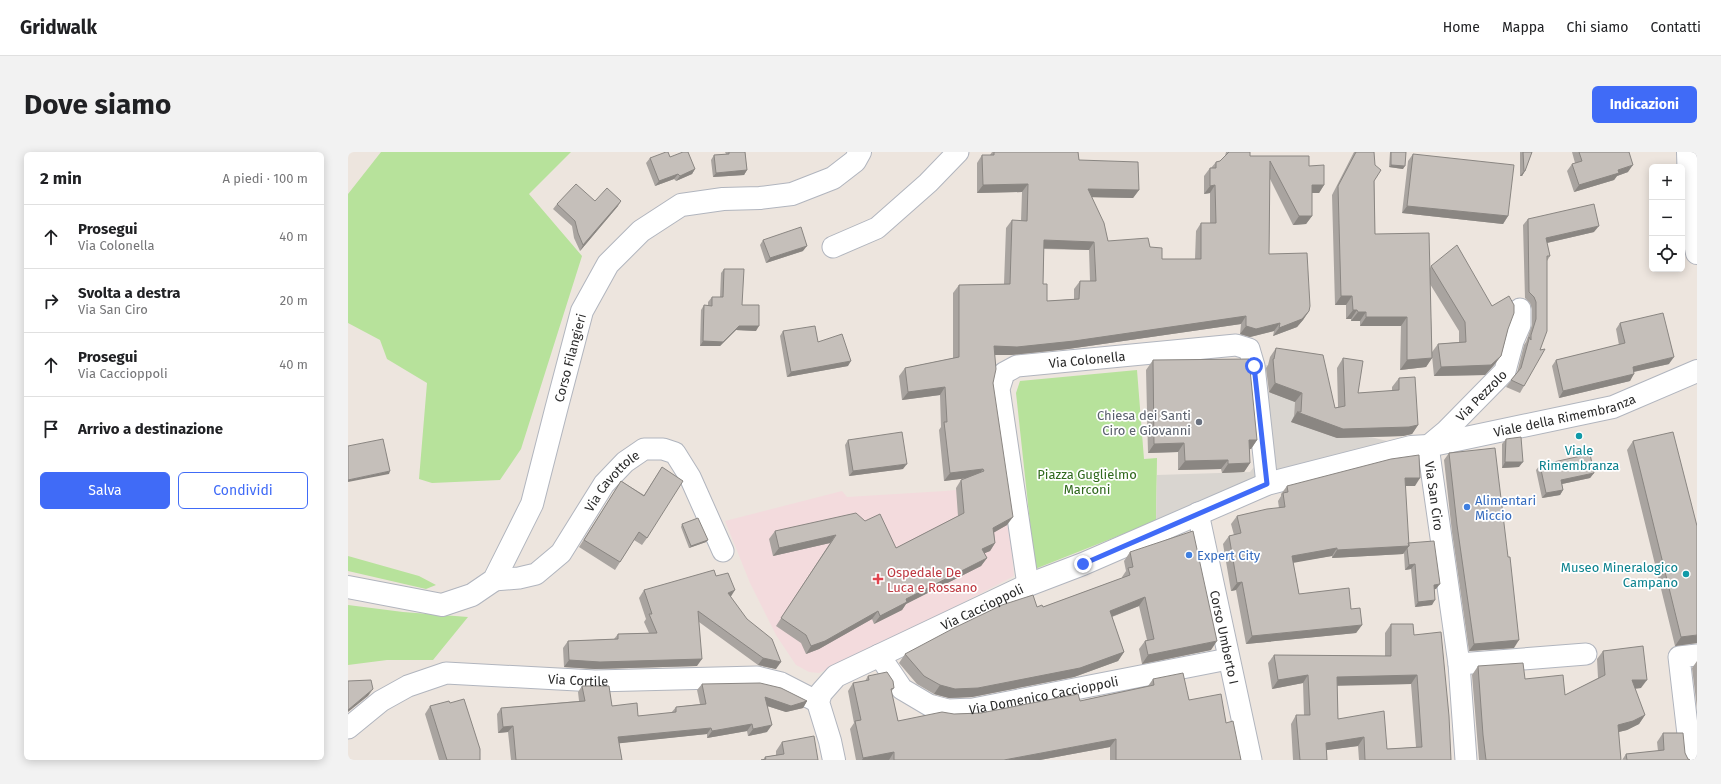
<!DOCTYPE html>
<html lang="it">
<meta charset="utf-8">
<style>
body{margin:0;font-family:"Fira Sans",sans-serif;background:#f2f2f2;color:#202124}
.controls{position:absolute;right:12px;top:12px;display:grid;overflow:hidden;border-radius:6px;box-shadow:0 2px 10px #0003}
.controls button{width:36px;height:36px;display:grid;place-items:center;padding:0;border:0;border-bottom:1px solid #e0e0e0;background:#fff;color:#202124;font:20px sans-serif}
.stop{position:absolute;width:12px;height:12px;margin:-9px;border:3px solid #406bf7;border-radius:50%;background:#fff}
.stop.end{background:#406bf7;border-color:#fff;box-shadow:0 1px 4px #0008}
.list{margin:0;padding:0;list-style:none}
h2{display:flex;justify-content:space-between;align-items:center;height:52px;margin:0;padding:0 16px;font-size:17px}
h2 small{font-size:13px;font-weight:400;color:#757577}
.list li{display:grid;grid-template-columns:26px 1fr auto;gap:12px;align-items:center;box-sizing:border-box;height:64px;padding:0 16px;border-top:1px solid #e0e0e0}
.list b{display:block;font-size:15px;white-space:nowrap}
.list p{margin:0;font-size:13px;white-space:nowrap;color:#757577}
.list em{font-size:13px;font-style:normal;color:#757577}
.actions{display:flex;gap:8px;padding:12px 16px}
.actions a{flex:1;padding:9px 0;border:1px solid #406bf7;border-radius:6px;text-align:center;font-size:14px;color:#406bf7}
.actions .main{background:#406bf7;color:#fff}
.icon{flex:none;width:22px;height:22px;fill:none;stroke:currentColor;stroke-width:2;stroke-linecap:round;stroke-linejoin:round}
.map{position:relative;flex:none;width:1349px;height:608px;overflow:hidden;border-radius:6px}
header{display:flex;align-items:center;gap:24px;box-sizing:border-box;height:56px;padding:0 20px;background:#fff;border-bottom:1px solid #e0e0e0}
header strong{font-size:19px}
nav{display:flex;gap:22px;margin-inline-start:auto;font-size:14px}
.intro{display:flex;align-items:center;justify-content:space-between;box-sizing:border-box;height:96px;padding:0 24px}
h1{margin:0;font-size:28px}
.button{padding:10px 18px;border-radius:6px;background:#406bf7;color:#fff;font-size:14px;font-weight:700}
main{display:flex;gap:24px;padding:0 24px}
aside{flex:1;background:#fff;border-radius:6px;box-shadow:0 2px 10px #0003}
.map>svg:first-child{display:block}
.medical{fill:#f3dbdd}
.green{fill:#b7e29b}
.plaza{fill:#d9d5d0}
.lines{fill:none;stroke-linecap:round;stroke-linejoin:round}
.minor-casing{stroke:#b1b5be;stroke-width:23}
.tertiary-casing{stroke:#b1b5be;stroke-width:24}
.minor{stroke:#fff;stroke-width:21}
.tertiary{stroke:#fff;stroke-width:22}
.wall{fill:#a9a4a0;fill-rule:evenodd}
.shaded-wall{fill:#8a8682}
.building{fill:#c5bfba;stroke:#8a8682;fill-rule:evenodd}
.route{stroke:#406bf7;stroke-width:5}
.worship-dot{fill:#6b7280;stroke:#fff;stroke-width:1.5}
.culture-dot{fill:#0f9aa8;stroke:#fff;stroke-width:1.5}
.shop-dot{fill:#3f7fe0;stroke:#fff;stroke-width:1.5}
.health-dot{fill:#e0444e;stroke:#fff;stroke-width:1.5}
.labels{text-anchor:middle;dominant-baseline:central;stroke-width:3.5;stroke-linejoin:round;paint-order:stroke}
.street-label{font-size:13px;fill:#2b2b2b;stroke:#fff}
.worship-label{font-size:13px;fill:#5b616d;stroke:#fff;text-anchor:end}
.culture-label{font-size:13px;fill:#0d838f;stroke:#fff}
.park-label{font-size:13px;fill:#2f681c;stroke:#fff}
.shop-label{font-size:13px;fill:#366cbe;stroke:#fff;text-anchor:start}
.health-label{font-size:13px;fill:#be3a42;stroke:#fff;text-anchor:start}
</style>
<header>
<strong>Gridwalk</strong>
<nav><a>Home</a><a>Mappa</a><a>Chi siamo</a><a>Contatti</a></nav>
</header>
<div class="intro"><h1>Dove siamo</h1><a class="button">Indicazioni</a></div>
<main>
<aside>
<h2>2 min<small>A piedi · 100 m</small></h2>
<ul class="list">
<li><svg class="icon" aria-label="ahead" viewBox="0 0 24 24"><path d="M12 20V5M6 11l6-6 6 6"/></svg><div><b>Prosegui</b><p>Via Colonella</p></div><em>40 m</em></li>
<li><svg class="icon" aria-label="right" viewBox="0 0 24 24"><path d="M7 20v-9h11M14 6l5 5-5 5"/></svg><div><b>Svolta a destra</b><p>Via San Ciro</p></div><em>20 m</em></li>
<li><svg class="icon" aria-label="ahead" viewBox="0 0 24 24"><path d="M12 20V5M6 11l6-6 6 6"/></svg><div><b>Prosegui</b><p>Via Caccioppoli</p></div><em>40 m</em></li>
<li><svg class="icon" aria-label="arrive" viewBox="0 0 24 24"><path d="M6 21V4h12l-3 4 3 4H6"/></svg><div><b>Arrivo a destinazione</b></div></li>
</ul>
<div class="actions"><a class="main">Salva</a><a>Condividi</a></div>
</aside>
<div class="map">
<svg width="1349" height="608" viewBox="0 0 1349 608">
<rect width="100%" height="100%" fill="#ede5de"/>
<path class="medical" d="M657 333 666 424 576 471 471 521 461 520 448 513 428 483 402 431 377 369 494 339 499 345 597 339Z"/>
<path class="green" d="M33 0H223L181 42 234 104 173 297 152 328 84 331 71 327 79 231 39 207 32 188 0 171V42Z
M789 218 796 307 809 306 808 369 687 417 668 241 672 229Z
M0 404 71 424 88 433 78 437 0 419Z
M0 453 55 460 120 465 85 508H39L0 513Z"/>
<path class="plaza" d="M920 213 916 238 947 250 946 271 989 286 1023 285 1063 295 808 369 809 323 902 320 906 315V303L896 215Z"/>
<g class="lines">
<defs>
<g id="minor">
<path d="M485 95 529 76 580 31 610 0"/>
<path id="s1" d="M850 361 903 608"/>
<path id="s2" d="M146 428 171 426 188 422 213 401 256 332 277 310 296 297H315L327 301 342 325 375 399"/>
<path id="s3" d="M680 433 651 237 656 221 669 214 888 193 901 197 906 214 919 332"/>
<path id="s4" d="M531 503 554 537 581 553 600 558 625 557 880 507"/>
<path d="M1111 512 1238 502"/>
<path id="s5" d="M0 576 33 549 60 534 98 521 247 529 409 525 433 531 470 550"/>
<path id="s6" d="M1118 608 1111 512 1080 294 1098 279 1157 219 1165 189 1172 173V157"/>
<path d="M1343 608 1331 505 1349 503"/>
</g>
<g id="tertiary">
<path d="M1340 0 1342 66 1349 101"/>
<path id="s7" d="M0 435 94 453 124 443 146 428 184 352 208 258 234 159 260 112 293 79 333 53 375 47 412 46 444 42 485 26 507 9 512 0"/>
<path id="s8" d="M486 608 482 589 470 550 473 541 488 524 680 433 735 412 919 332 1063 295 1080 294 1265 255 1349 219"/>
</g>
</defs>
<use href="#minor" class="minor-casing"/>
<use href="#tertiary" class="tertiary-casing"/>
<use href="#minor" class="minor"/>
<use href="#tertiary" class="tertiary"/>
</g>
<path class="wall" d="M377 0H397L399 18 396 23 365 25 363 8 366 3 378 2Z
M644 0H730L731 8 791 38 785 46 744 45 760 89 802 95 814 107H847L848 79 853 71H862V41L856 42V24L862 16H863L868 10 872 9 877 4 878 0H902V4L961 14 976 33 971 41H964V64L958 72 945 73 922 27 921 102 961 159 955 168 949 175 925 184 926 179 902 185 892 182 893 172 720 197 663 203H647L645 231 659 373 646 380 647 391 642 399 636 401 639 406 633 414 558 452 554 458 526 472 524 467 471 497 458 502 453 491 428 474 482 391 425 404 421 387 427 379 548 396 610 364 608 336 613 328 618 326 596 329 591 278 593 275 592 243 554 248 551 224 557 216 605 206V141L611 133 656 132 658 76 664 68 673 69 674 40 629 41V11L634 3H642ZM696 97 741 98 742 129H732L726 137V147L699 149 695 132Z
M1006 0H1026L1027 82 1082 116 1083 114 1144 154 1160 177 1153 204 1146 213 1137 223 1086 224 1084 204V206L1078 215 1052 218 1053 174H1012V169H1003V167H998V153H987L984 43ZM1082 132 1111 179V190L1090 192 1084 200Z
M1042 0H1058L1055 17 1041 15Z
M1172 0H1184L1177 19 1174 24H1172Z
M1224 0H1281L1280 20 1269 24 1266 28 1226 40 1219 19 1224 12 1227 11Z
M1065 2 1160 64 1155 72 1054 61 1060 9Z
M322 5 347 17 344 22 328 29 326 27 307 34 298 11 302 6Z
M247 49 270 54 232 99 226 86 224 74 205 57 209 52Z
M1180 67 1246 80 1199 91 1202 104 1199 109 1176 234 1172 241 1158 235 1169 221 1176 193 1178 190 1184 173V157L1182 151 1177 146 1175 73Z
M415 88 455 99 418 111 412 93Z
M376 117 394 153 408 179 388 178 372 194H352L353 158 356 153 360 154V150L364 145H372L373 121Z
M1272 171 1321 212 1286 220 1282 229 1211 246 1204 214 1208 208 1271 193 1268 177Z
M435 179 470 190 500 214 439 225 432 184Z
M928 196 987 256 990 255 989 216 995 206 1010 241 1044 239V235L1051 226 1070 273 1064 282 1055 284 989 286 943 270 946 264 947 250 921 240 918 216 920 213 922 205Z
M805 208 909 288 903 297H901L902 311 896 320 874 321 873 317 830 318V300L800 301 798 218Z
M1158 287 1171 315 1154 316V292Z
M500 288 555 317 501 324 497 293Z
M1285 289 1348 491 1327 494 1279 298Z
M1101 301 1166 496 1121 499 1104 380 1096 308Z
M1192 313 1246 321 1242 326 1214 332 1215 338 1212 343 1194 346 1188 318Z
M314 315 299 386 294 393 286 388 267 418 231 395 273 329 296 343Z
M939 334H1067H1057L1060 391 1088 437H1086L1084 453 1067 455 1063 417 1057 418 1056 401 1055 402 984 406V404L945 410 951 442 1003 457 1014 473 1008 481 898 492 888 438 883 439 875 392 881 384 886 383 883 372 889 364 931 356 930 349 933 344V342Z
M334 372 358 390 341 396 333 375Z
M782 400 863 498 794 512 791 497 797 489 799 488 791 454 764 465 776 500 770 509 726 525 624 545 601 546 586 542 569 532 551 511 557 502 689 455H695L774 426V425L778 419 776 409Z
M368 424 383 445 428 517 410 513 351 470 349 514 247 517 216 515 215 496 220 489 266 487 270 482 301 481 296 470 298 467 291 446 296 438Z
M1043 472 1066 483 1103 608H1011L1010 594 978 598 979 608H945L943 572 948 563H956L955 531 924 537 920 511 926 503 1037 504V481ZM1063 532 1068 595 1039 597 990 567 989 533Z
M1255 499 1293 536 1287 537 1297 563 1291 572 1279 578 1270 580 1273 608H1131L1124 523 1130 514 1177 527 1217 543 1250 526 1249 507Z
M1349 509V556L1344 516Z
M520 524 546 536 543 540 550 569 606 562 633 561 732 549 800 534 805 527 841 548 878 571 893 608H762V595L692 608H508L502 577 506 571 500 539 505 531 517 529Z
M354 532 459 549 455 556 438 560 419 554V580L400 584 399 579 359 586V582L271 591 274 608H163L160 580 150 581 149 562 153 556 231 549 230 540 234 534 264 554 290 564 323 561 328 555 352 552 349 538Z
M102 551 132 608H91L77 562 82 554Z
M1315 581 1337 601 1340 607 1342 608H1274L1278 602 1310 599 1309 590Z
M434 590 470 608H415L417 605 428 603V599Z"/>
<path class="shaded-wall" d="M1043 13 1057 14 1055 17 1041 15Z
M1285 13 1280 20 1269 24 1266 28 1226 40 1231 33 1270 18Z
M347 17 344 22 328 29 332 24Z
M399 18 396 23 365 25 368 21Z
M1176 19H1177L1174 24H1172Z
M330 22 326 27 307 34 311 29Z
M680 32 674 40 629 41 635 33Z
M867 33 862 41 856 42 862 34Z
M964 33H976L971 41H959Z
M740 37 791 38 785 46 735 45Z
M273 49 270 54 232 99 235 93Z
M1059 54 1160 64 1155 72 1054 61Z
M951 64H964L958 72 945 73Z
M1251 74 1246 80 1194 92 1198 86Z
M696 88 746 90 741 98 691 96Z
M459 94 455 99 418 111 422 106Z
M993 144H1004L998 153H987Z
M1005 158H1009L1003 167H998Z
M961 159 955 168 949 175 925 184 931 176Z
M1010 160H1018L1012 169H1003Z
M898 164 893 172 720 197 663 203H641L646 194Z
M1018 165H1059L1053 174H1012Z
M932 171 926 179 902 185 892 182 898 174Z
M391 174H411L408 179 388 178 372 194H352L355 189Z
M1153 204 1146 213 1137 223 1086 224 1093 215Z
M1326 205 1321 212 1280 221 1285 215Z
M1084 206 1078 215 1052 218 1059 208Z
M503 209 500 214 439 225 443 220Z
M1286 222 1282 229 1211 246 1215 239Z
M927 231 954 241 947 250 921 240Z
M597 235 592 243 554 248 560 240Z
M949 260 1070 273 1064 282 1055 284 989 286 943 270Z
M901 288H909L903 297 894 298Z
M836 291 830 300 800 301 806 292Z
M880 308 873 317 830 318 837 309Z
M1157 310H1175L1171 315 1154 316Z
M902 311 896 320 874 321 880 312Z
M559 312 555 317 501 324 505 319Z
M635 317 629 325 596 329 602 321Z
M42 319 41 322 0 330V328Z
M1246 321 1242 326 1209 333 1213 328Z
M1057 326H1072L1067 334H1051Z
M1215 338 1212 343 1194 346 1198 341Z
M665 365 659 373 640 384 645 376Z
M488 383 482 391 425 404 431 396Z
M360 388 358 390 341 396 343 394Z
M647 391 642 399 628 405 634 397Z
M1061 394 1055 402 984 406 989 398Z
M989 396 984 404 939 412 944 404Z
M639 406 633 414 558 452 554 458 526 472 532 464 558 447Z
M1067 412 1063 417 1057 418 1061 413Z
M894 430 888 438 883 439 889 431Z
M1092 432 1088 437 1082 438 1086 433Z
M387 438 382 446 380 441Z
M797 445 791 454 755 468 762 459Z
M1087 448 1084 453 1067 455 1070 450Z
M530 459 524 467 471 497 458 502 463 494Z
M1014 473 1008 481 898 492 904 484Z
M1349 483V491L1327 494 1333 485Z
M1171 488 1166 496 1121 499 1126 492Z
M869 489 863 498 794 512 800 503Z
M776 500 770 509 726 525 624 545 601 546 586 542 592 533Z
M415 506 433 510 428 517 410 513Z
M354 507 349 514 247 517 216 515 221 508Z
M960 523 955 531 924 537 930 528Z
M1069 523 1063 532 983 534 989 525Z
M1284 528H1299L1293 536 1278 537Z
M25 537 20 544 0 560V558Z
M417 545 459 549 455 556 438 560 413 552Z
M1297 563 1291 572 1279 578 1263 582 1270 573Z
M404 572 399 579 359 586 364 579Z
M424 573 419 580 400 584 405 577Z
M165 574 160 580 150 581 155 575Z
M363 576 359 582 265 592 270 585Z
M1016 585 1010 594 972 599 978 591Z
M768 587 762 595 692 608H656Z
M546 600 541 608H514L515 606Z"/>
<path class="building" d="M318 0H320L322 5 335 0H340L347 17 332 24 330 22 311 29 302 6Z
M381 0H397L399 18 368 21 366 3 381 2Z
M646 0H730L731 8 790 10 791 38 740 37 756 71 760 89 800 86 802 95 814 96V107H853V71H868L867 33 862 34V16H868V10L872 9 881 0H902V4H961V14L976 13V33H964V64H951L922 9 921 102 959 101 962 154 961 159 954 167 931 176 932 171 908 177 898 174V164L726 189 669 195 646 194 648 217 645 231 665 365 645 376 647 391 634 397 639 406 558 447 559 450 532 464 530 459 477 489 463 494 458 483 433 466 488 383 431 396 427 379 508 361 517 369 532 362 548 396 616 361 613 328 636 319 635 317 602 321 596 270H599L597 235 560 240 557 216 611 205V133L662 132 664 68 679 69 680 32 635 33 634 3H646ZM696 88 746 90 748 129H732L731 147 699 149V132H695Z
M1008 0H1026L1027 13 1033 18 1026 29 1027 82 1081 81 1084 206 1059 208V165H1018V160H1010L1009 158H1005L1004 144H993L990 34Z
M1043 0H1058L1057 14 1043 13Z
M1175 0H1184L1177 19H1176Z
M1231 0H1281L1285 13 1270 18 1271 21 1231 33 1224 12 1234 9Z
M1065 2 1166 13 1160 64 1059 54Z
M228 32 247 49 259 36 273 49 235 93 230 81 227 69 209 52Z
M1246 52 1251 74 1198 86 1202 104H1199V179L1192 198 1197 197 1176 234 1163 228 1173 216 1181 187V185L1183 188V183L1188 167V150L1186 145 1181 140 1180 67Z
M453 75 459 94 422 106 415 88Z
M1109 93 1144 154 1161 144 1166 153V161L1160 177 1153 204 1143 213 1093 215 1090 192 1118 190 1117 170 1083 114Z
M376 117H396L394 153H411V174H391L375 190 355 189 356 153 364 154V145H375Z
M1315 161 1326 205 1285 215 1286 222 1215 239 1208 208 1277 191 1272 171Z
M467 174 470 190 494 182 503 209 443 220 435 179Z
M928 196 975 203 987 256 997 254 995 206 1015 209 1010 241 1051 238V226L1067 225 1070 273 1061 275 995 277 949 260H953L954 241 927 231 925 207H926Z
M901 207 909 288H901L902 311 880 312V308L837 309 836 291 806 292 805 208Z
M554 280 559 312 505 319 500 288Z
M1325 280 1349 374V483L1333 485 1285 289Z
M1173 285 1175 310H1157L1158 287Z
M35 287 42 319 0 328V294Z
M1147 296 1160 405H1162L1171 488 1126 492 1109 373 1101 301Z
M1242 302 1246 321 1213 328 1215 338 1198 341 1192 313Z
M1071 303 1072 326H1057L1061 394 989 398V396L944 404 951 442 1001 436 1003 457 1012 456 1014 473 904 484 894 430 889 431 881 384 893 381 889 364 919 357 937 355 935 341 940 340 939 334 1043 307Z
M314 315 335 329 299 386 291 380 272 410 236 388 273 329 296 344Z
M350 366 360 388 343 394 334 372Z
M845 379 869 489 800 503 797 489 806 487 797 445 762 459 776 500 732 516 630 536 607 537 592 533 576 524 557 502 606 476 654 453 685 443 689 455 694 453 695 455 782 423 780 416 785 415 782 400Z
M1086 389 1092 432 1086 433 1087 448 1070 450 1067 412 1061 413 1059 396 1061 394 1060 391Z
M366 418 368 424 380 421 387 438 380 441 399 467 424 487 433 510 415 506 350 459 354 507 252 510 221 508 220 489 270 487V482L309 481 301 462H304L296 438Z
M1043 472H1065L1066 483 1093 480 1101 564 1103 608H1017L1016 585 978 591 979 608H952L948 563H962L960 523 930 528 926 503 1043 504ZM1069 523 1074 595 1039 597 1036 559 990 567 989 525Z
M1295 494 1299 528H1284L1297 563 1285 569 1270 573 1273 608H1138L1135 583 1130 514 1175 511 1177 527 1215 523 1217 543 1257 523 1255 499Z
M539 520 545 529 546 536 543 537 550 569 594 560 606 562 633 561 730 542 732 549 806 533 805 527 835 521 841 548 873 542 878 571 885 569 893 608H768V587L656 608H546V600L515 606 507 569 513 568 505 531 521 528 520 524Z
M23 528 25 537 0 558V529Z
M412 531 433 536 459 549 443 554 417 545 424 573 405 577 404 572 364 579 363 576 270 585 274 608H168L165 574 155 575 153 556 237 549 234 534H261L264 554 289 551 290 564 328 560V555L358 552 354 532Z
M116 547 132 597V608H99L82 554 101 549 102 551Z
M1315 581H1335L1337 601 1340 607 1342 608H1279L1278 602 1316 598Z
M466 584 470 608H413L418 607 417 605 436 602 434 590Z"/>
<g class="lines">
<path class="route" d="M735 412 919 332 906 214"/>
</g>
<circle class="worship-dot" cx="851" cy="270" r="4"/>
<g class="culture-dot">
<circle cx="1231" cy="284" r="4"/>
<circle cx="1338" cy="422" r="4"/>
</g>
<g class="shop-dot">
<circle cx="1119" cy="355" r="4"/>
<circle cx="841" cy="403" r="4"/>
</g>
<path class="health-dot" d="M528 421h4v4h4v4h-4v4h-4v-4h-4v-4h4z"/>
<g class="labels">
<g class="street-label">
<text stroke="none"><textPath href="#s7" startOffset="390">Corso Filangieri</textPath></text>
<text stroke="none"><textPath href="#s3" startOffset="300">Via Colonella</textPath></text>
<text stroke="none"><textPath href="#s6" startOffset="390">Via Pezzolo</textPath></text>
<text stroke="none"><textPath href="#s8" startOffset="870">Viale della Rimembranza</textPath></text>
<text stroke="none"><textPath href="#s2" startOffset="164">Via Cavottole</textPath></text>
<text transform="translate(1086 344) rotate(82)">Via San Ciro</text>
<text stroke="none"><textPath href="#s8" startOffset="254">Via Caccioppoli</textPath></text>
<text stroke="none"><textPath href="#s1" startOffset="127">Corso Umberto I</textPath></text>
<text stroke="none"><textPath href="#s5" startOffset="246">Via Cortile</textPath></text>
<text stroke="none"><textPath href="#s4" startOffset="189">Via Domenico Caccioppoli</textPath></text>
</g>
<g class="worship-label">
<text x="843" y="263">Chiesa dei Santi<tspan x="843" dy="15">Ciro e Giovanni</tspan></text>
</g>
<g class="culture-label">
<text x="1231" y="298">Viale<tspan x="1231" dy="15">Rimembranza</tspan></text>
<text x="1330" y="415" text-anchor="end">Museo Mineralogico<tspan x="1330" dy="15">Campano</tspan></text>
</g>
<g class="park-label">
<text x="739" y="322">Piazza Guglielmo<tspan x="739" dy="15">Marconi</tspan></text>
</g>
<g class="shop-label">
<text x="1127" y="348">Alimentari<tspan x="1127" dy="15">Miccio</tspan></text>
<text x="849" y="403">Expert City</text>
</g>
<g class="health-label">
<text x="539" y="420">Ospedale De<tspan x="539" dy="15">Luca e Rossano</tspan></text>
</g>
</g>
</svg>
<div class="controls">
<button>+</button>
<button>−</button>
<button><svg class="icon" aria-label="locate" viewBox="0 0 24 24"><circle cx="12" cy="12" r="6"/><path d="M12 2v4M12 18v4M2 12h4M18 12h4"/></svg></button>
</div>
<div class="stop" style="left:906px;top:214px"></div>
<div class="stop end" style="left:735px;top:412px"></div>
</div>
</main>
